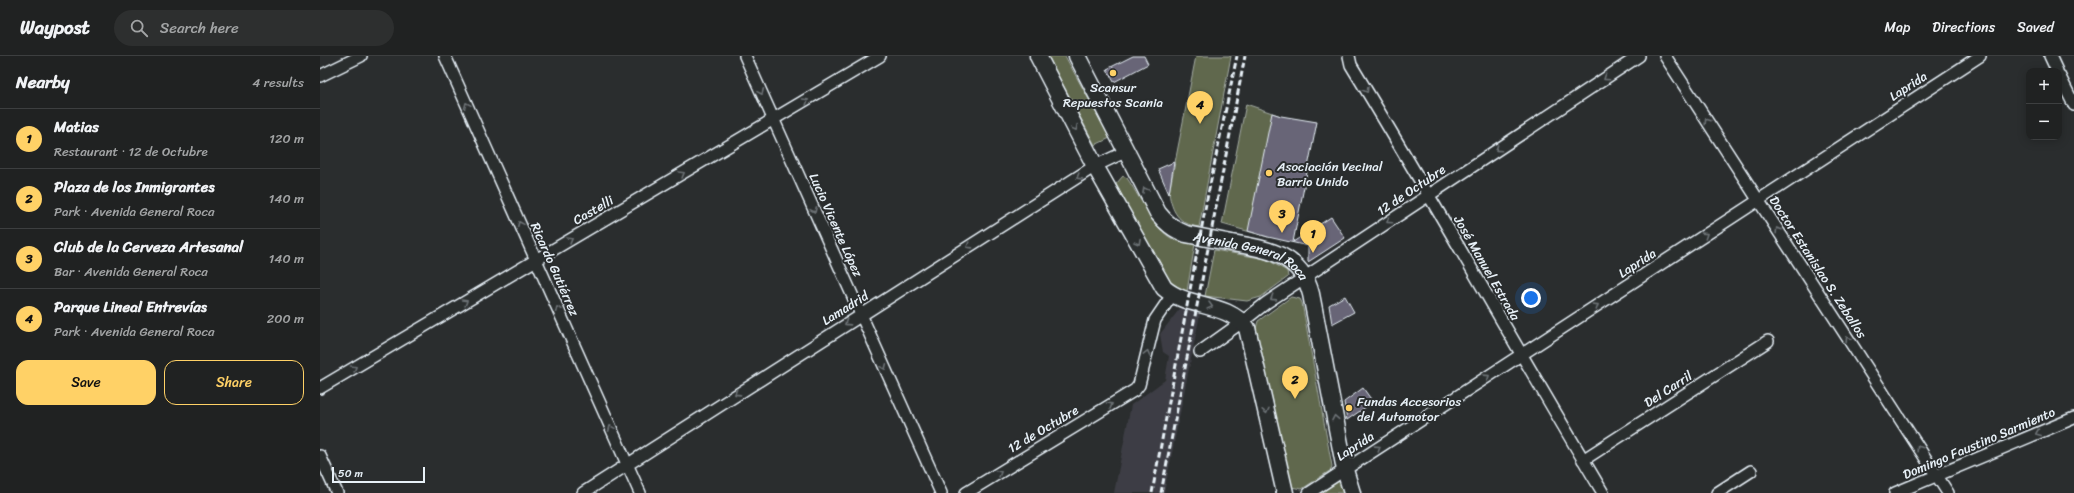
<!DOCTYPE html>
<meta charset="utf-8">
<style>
body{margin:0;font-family:Sriracha,sans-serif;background:#2d2f2f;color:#f1f3f6}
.controls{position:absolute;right:12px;top:12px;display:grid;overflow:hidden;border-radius:8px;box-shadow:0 2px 10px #0003}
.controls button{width:36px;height:36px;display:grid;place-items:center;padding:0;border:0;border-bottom:1px solid #3d3f40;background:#202222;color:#f1f3f6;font:20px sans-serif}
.scale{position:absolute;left:12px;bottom:10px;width:93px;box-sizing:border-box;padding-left:4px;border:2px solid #e8f1f8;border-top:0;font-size:11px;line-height:14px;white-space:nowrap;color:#e8f1f8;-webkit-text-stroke:3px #2a2d2e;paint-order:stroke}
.you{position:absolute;left:1211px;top:242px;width:14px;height:14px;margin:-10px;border:3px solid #fff;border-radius:50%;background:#1a73e8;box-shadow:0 0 0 6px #1a73e833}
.badge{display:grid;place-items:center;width:26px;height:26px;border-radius:50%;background:#ffd166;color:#111;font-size:13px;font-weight:700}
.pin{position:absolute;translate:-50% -33px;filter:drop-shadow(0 1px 2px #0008)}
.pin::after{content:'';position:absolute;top:21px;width:14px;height:12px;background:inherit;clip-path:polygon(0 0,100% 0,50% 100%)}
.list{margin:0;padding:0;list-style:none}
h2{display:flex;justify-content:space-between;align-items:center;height:52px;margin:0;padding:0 16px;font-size:17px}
h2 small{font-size:13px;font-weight:400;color:#a2a4a5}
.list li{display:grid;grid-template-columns:26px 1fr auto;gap:12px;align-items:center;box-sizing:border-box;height:60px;padding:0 16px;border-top:1px solid #3d3f40}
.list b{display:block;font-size:15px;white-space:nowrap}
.list p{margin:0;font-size:13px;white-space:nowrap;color:#a2a4a5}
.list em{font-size:13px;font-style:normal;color:#a2a4a5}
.actions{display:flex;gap:8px;padding:12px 16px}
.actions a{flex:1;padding:9px 0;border:1px solid #ffd166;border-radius:12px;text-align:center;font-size:14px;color:#ffd166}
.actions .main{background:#ffd166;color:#111}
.icon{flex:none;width:22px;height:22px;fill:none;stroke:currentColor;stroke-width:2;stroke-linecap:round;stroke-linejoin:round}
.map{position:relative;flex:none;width:1754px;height:437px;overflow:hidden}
header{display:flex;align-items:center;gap:24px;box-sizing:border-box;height:56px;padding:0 20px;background:#202222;border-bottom:1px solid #3d3f40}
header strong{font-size:19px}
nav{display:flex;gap:22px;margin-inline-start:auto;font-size:14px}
.search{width:280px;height:36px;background:#2d2f2f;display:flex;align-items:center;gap:10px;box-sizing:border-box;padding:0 14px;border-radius:22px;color:#a2a4a5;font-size:15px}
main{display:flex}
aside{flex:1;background:#202222}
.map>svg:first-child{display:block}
.built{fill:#3d3e44}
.green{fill:#60674e;stroke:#a4aca3}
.building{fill:#686577;stroke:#e8f1f8}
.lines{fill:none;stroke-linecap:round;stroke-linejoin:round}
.minor-casing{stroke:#e8f1f8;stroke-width:14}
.secondary-casing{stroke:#e8f1f8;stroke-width:19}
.minor{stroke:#2a2d2e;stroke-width:11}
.secondary{stroke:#2a2d2e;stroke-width:16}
.rail{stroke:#e8f1f8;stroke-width:3;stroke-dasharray:6 3;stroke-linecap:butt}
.oneway{stroke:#6c7275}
.poi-dot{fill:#ffd166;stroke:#2a2d2e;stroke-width:1.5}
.labels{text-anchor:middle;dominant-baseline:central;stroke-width:4;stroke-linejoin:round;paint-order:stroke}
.street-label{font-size:13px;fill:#e8f1f8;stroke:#2a2d2e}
.poi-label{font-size:13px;fill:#e8f1f8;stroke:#2a2d2e;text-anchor:start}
</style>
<header>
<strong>Waypost</strong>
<div class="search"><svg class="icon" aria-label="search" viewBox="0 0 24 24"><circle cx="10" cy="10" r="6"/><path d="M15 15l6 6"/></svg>Search here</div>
<nav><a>Map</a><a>Directions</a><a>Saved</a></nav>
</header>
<main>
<aside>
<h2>Nearby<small>4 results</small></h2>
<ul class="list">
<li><span class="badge">1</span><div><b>Matias</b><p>Restaurant · 12 de Octubre</p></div><em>120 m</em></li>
<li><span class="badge">2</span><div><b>Plaza de los Inmigrantes</b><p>Park · Avenida General Roca</p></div><em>140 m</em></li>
<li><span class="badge">3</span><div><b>Club de la Cerveza Artesanal</b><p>Bar · Avenida General Roca</p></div><em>140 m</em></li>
<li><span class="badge">4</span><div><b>Parque Lineal Entrevías</b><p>Park · Avenida General Roca</p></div><em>200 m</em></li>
</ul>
<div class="actions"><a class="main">Save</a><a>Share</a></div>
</aside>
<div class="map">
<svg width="1754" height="437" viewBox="0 0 1754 437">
<rect width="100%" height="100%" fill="#2a2d2e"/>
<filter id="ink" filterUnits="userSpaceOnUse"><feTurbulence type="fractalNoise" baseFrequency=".025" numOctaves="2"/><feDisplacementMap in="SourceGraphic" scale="8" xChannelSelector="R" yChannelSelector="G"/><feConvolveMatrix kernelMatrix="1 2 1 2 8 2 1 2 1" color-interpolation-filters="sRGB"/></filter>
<g filter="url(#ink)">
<path class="built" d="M862 250 880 258 844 437H794L811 349 845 324 849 300 843 296 840 278Z"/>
<path class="green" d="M728 0H745L790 82 775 89Z
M876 0H911L879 171C858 168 852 155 849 137Z
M926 48 961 60 948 181 902 168Z
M803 120 807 122C817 137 837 175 851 182 858 186 867 187 875 188L867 235 857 234 848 228 796 128Z
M894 194 946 203 967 215 968 221 941 241 927 245 885 240Z
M971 241 980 243 982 247 1012 410 1011 414 982 433 971 431 935 276 938 265Z
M1025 414 1032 437H989Z"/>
<path class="building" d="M813 0H824L828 8 794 26 787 13Z
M952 57 961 60 997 66 973 186 1011 161 1025 182 988 206V190L948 181 928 175Z
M854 106 849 138 838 113Z
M1025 240 1034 256 1012 268 1009 249Z
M1043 332 1053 346 1027 364 1024 346Z"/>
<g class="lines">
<defs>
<path id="minor" d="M125 0 320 437
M425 0 621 437
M1029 0 1031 9C1117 150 1198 295 1283 437
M1345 0 1628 437
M1730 0 1737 15
M1739 19 1754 49
M0 20 41 0
M880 296 922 266 946 247 1319 0
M0 332 560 0
M0 400 17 437
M1263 404 1448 285
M263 437 775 110 805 96
M646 437 815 334 819 329 835 264 852 239
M989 437 1660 0
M1397 437 1431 415
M1575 437 1754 362"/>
<g id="secondary">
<path d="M718 0 775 110 844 232C868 253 906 245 927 272L965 437"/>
<path id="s1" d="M757 0 838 157C846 167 853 173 866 178 881 181 896 184 912 187 947 193 981 198 991 238L1025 414 1032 437"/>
</g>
</defs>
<use href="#minor" class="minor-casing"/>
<use href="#secondary" class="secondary-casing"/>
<use href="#minor" class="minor"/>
<use href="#secondary" class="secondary"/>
<path class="rail" d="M832 437 887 143 917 0
M841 437 925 0"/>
</g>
<defs><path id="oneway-chevron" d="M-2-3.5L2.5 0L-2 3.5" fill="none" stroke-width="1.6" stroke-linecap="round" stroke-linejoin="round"/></defs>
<g class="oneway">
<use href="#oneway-chevron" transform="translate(1286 22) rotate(146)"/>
<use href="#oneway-chevron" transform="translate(1046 34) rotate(59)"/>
<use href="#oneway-chevron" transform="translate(441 36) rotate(66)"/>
<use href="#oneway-chevron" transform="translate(486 45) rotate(-31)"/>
<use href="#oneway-chevron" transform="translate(147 49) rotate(-114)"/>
<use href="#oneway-chevron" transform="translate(1387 65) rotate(-123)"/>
<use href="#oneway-chevron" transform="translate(755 72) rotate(62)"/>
<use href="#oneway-chevron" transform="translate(1178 93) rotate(146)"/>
<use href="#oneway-chevron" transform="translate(362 118) rotate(-30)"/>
<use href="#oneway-chevron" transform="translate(759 121) rotate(148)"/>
<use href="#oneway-chevron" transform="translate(825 134) rotate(-118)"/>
<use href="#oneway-chevron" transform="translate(494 154) rotate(66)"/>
<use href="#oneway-chevron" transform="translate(1069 165) rotate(146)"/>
<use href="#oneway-chevron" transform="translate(200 168) rotate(-114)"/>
<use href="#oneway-chevron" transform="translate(1458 174) rotate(-123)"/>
<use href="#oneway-chevron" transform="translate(1385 179) rotate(-33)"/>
<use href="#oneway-chevron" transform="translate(250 184) rotate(-30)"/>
<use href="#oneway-chevron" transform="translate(818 186) rotate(61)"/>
<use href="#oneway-chevron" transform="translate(649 190) rotate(148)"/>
<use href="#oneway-chevron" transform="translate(953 242) rotate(147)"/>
<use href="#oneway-chevron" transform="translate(145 246) rotate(-31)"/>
<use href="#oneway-chevron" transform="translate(890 250) rotate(15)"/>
<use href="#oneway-chevron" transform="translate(1276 250) rotate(-33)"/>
<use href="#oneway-chevron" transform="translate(238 253) rotate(-114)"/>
<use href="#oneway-chevron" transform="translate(527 267) rotate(147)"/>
<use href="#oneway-chevron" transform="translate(1528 283) rotate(-123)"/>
<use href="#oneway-chevron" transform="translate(827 297) rotate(-76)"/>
<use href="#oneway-chevron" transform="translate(564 311) rotate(66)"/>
<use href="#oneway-chevron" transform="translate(34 312) rotate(-31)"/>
<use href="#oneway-chevron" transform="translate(1167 321) rotate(-33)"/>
<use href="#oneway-chevron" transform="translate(417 337) rotate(147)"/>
<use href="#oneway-chevron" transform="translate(790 349) rotate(-31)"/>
<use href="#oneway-chevron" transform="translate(946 355) rotate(77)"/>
<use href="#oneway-chevron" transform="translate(1015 362) rotate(-101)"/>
<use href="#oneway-chevron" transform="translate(291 372) rotate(-114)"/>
<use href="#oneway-chevron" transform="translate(1718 377) rotate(157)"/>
<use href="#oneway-chevron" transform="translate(1058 392) rotate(-33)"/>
<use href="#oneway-chevron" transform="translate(1599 392) rotate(-123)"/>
<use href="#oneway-chevron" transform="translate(679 417) rotate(-31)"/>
</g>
</g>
<g class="poi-dot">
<circle cx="793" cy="17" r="4"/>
<circle cx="949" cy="117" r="4"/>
<circle cx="1029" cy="352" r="4"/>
</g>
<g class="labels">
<g class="street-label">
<text transform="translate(1588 30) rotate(-33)">Laprida</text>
<text transform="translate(1091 134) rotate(-34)">12 de Octubre</text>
<text transform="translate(273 154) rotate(-30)">Castelli</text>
<text transform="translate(516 169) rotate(66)">Lucio Vicente López</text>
<text stroke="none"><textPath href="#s1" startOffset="282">Avenida General Roca</textPath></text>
<text transform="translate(1317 207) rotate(-33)">Laprida</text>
<text transform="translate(1498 211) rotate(57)">Doctor Estanislao S. Zeballos</text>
<text transform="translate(1167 212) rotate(60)">José Manuel Estrada</text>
<text transform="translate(235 213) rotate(66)">Ricardo Gutiérrez</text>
<text transform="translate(525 252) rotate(-32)">Lamadrid</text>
<text transform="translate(1348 333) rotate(-33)">Del Carril</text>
<text transform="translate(723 373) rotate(-31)">12 de Octubre</text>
<text transform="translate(1659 387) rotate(-23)">Domingo Faustino Sarmiento</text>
<text transform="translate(1035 390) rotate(-33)">Laprida</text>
</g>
<g class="poi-label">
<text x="793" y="31" text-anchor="middle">Scansur<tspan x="793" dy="15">Repuestos Scania</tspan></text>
<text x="957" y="110">Asociación Vecinal<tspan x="957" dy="15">Barrio Unido</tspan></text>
<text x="1037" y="345">Fundas Accesorios<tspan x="1037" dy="15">del Automotor</tspan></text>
</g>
</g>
</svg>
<div class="controls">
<button>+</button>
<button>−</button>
</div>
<div class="scale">50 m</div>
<div class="you"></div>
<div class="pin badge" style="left:993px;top:197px">1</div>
<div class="pin badge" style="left:975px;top:343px">2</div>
<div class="pin badge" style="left:962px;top:177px">3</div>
<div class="pin badge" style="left:880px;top:68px">4</div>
</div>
</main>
